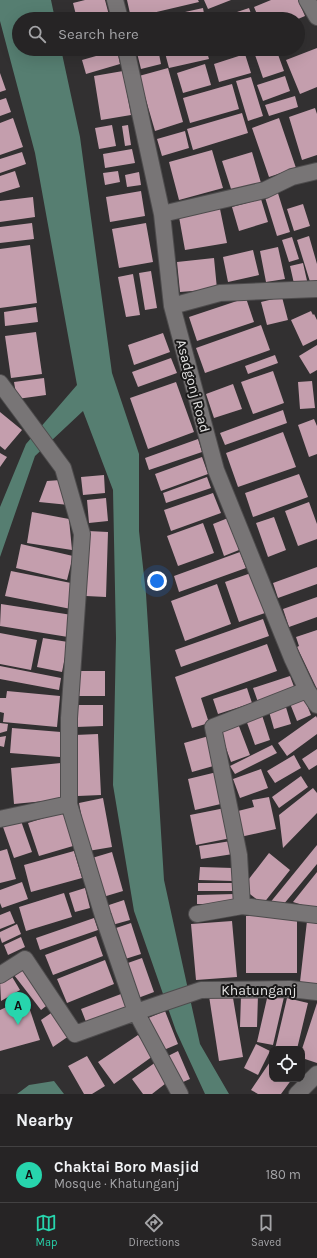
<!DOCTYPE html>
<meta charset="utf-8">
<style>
body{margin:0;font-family:Karla,sans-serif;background:#2e2c2d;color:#f1f3f6}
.controls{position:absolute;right:12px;bottom:12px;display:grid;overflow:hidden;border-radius:8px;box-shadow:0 4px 16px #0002}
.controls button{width:36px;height:36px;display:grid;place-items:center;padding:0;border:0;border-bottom:1px solid #424142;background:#262425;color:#f1f3f6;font:20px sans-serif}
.you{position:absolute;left:157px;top:581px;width:14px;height:14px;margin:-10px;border:3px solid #fff;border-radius:50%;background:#1a73e8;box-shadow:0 0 0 6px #1a73e833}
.badge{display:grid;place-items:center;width:26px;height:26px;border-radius:50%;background:#27d5ad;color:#111;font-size:13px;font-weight:700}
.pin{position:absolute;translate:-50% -33px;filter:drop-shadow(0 1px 2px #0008)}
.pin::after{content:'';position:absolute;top:21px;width:14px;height:12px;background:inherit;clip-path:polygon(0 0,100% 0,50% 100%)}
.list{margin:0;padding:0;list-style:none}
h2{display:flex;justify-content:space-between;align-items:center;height:52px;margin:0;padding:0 16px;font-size:17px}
h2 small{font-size:13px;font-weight:400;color:#a4a4a7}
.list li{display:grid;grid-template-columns:26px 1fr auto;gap:12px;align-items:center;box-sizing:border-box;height:56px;padding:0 16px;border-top:1px solid #424142}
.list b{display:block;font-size:15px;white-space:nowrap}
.list p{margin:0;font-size:13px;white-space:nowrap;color:#a4a4a7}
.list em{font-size:13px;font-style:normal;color:#a4a4a7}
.icon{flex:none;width:22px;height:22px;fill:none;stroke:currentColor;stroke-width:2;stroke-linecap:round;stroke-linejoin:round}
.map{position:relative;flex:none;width:317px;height:1094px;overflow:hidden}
.search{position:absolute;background:#262425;box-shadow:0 4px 16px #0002;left:12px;right:12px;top:12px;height:44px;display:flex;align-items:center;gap:10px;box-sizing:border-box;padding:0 14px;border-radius:22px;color:#a4a4a7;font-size:15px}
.sheet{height:108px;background:#262425}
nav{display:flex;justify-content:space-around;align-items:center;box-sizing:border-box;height:56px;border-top:1px solid #424142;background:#262425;font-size:11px;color:#a4a4a7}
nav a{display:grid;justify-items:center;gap:2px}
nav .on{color:#27d5ad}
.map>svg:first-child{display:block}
.water{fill:#567e71}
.building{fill:#c49ead}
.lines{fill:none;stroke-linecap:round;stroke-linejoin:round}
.street-casing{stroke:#4e4c4d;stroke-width:18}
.street{stroke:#787576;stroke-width:16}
.labels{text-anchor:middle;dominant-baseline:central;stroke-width:4;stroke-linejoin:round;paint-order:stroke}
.street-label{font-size:14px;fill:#e1e0e0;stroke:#191818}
</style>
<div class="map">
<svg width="317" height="1094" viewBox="0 0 317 1094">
<rect width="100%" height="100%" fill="#323031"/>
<path class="water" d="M0 0H51L55 19H19V49H61L80 137 112 373 139 454V531L146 594 164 880 200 1044 229 1094H205L176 1031 134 911 113 785 116 638 113 490 83 411 35 456 0 557V507L26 444 77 385 35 153 0 21Z
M54 1081 64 1094H17L29 1085Z"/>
<path class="building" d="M85 0H105L110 19H77L73 3Z
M127 0H198L199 2 131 18Z
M204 0H231L208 9Z
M271 0H298L305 16 298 19H259L254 7Z
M203 8 205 19H158V18Z
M249 8 253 19H236L234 13Z
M229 14 231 19H214Z
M317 48V87L300 94 286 60Z
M83 49H109L85 56Z
M136 49H158L161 64 141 69Z
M164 49H206L209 59 169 68Z
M224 49H242L226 54Z
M253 49H276L284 71 263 78Z
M117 50 120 64 86 74 82 60Z
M245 54 251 73 219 82 214 64Z
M205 64 211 85 183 93 177 73Z
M168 68 183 122 155 131 139 76Z
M123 71 131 115 101 120 94 76Z
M0 73 6 90 0 92Z
M285 76 290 91 263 101 257 85Z
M251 77 263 116 248 121 236 81Z
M232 84 239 109 190 123 183 98Z
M295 96 298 107 269 116 265 105Z
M6 98 11 112 0 116V100Z
M315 108 317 114V155L302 160 289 117Z
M242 113 248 133 193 150 187 129Z
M13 118 23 147 0 155V123Z
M279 118 296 168 269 177 252 128Z
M112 125 116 146 99 149 95 128Z
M128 125 131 145 125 146 122 126Z
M185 131 189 148 162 156 157 139Z
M132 149 135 163 105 168 103 154Z
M212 150 223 188 179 200 169 162Z
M22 152 26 164 0 173V159Z
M252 152 261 183 232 192 222 161Z
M15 171 20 187 0 193V176Z
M118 171 120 182 105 185 103 173Z
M139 172 141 185 127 187 125 175Z
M277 190 290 232 277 236 264 194Z
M141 191 145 216 110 222 106 197Z
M33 197 35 217 0 222V201Z
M261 199 268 222 239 231 232 207Z
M303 204 310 226 294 231 287 209Z
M220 209 227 243 185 250 179 217Z
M32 223 34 239 0 243V227Z
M146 223 153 262 119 268 112 229Z
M309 236 317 264V284L311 285 297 240Z
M292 237 299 259 289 262 282 240Z
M30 245 37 303 0 308V249Z
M278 247 285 279 266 282 260 251Z
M253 250 259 275 228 282 223 257Z
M214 258 217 289 180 292 177 262Z
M303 263 308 285 295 288 290 266Z
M151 271 157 308 145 310 139 273Z
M133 274 140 315 126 317 118 277Z
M282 297 288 320 267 325 261 302Z
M246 298 254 322 197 341 189 317Z
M36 307 38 322 5 326 4 312Z
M311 311 313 315 314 314 317 320V339L303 346 291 320Z
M261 325 270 350 205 373 196 348Z
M36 332 42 374 11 378 5 336Z
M163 333 170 352 134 365 128 345Z
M317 345V370L310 374 299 356Z
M275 355 278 363 248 374 245 366Z
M171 358 177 373 138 387 132 372Z
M273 371 284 403 253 414 241 382Z
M44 378 46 395 17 399 14 382Z
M312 381 315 408 300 409 298 382Z
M176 382 194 432 148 449 130 398Z
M233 384 242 409 214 418 206 394Z
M283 410 287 423 225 445 220 433Z
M0 412 22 430 5 450 0 446Z
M314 419 317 426V454L309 457 298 425Z
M283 432 296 467 238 487 226 453Z
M198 439 202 452 149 470 145 458Z
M0 453 7 457 0 467Z
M202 457 208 474 161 491 155 474Z
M299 474 308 497 253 517 245 493Z
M104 475 105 493 83 495 81 477Z
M207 477 211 488 166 503 163 493Z
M61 480 69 505 39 502 47 481Z
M213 493 221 513 171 531 164 510Z
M106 498 108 521 89 523 87 500Z
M309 502 317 524V539L298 546 285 511Z
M32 512 69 519 72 550 27 543Z
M274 517 286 550 268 557 256 523Z
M228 518 239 550 224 556 213 524Z
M203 523 214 553 178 566 167 536Z
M88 531 108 532 106 597 86 596Z
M21 544 73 556 67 580 16 568Z
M240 552 246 568 179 592 174 576Z
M317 567V584L278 598 273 583Z
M11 571 76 584 71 609 5 596Z
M251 573 265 613 239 622 225 582Z
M217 584 231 624 185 641 171 601Z
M317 597V617L289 627 283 609Z
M1 604 72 615 68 637 0 626Z
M263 619 269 636 181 667 175 650Z
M317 630V689L297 647 299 646 296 637Z
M0 633 37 640 31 670 0 664Z
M43 638 68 642 62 672 37 667Z
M267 644 277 671 201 698 209 723 192 728 175 677Z
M0 666 61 678 59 690 0 679Z
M79 671H105V696H79Z
M290 676 296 692 259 705 253 688Z
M247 688 252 703 218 714 213 699Z
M7 691 60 696 57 727 3 722 4 713 0 712V698H6Z
M303 695 311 715 297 721 289 701Z
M285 704 291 724 274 729 268 708Z
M76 705H103V726L76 727Z
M261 712 270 740 255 745 245 717Z
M316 716 317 718V734L287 756 278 743Z
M237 721 250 755 231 762 219 728Z
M0 723 8 724 7 731 0 733Z
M12 728 61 732 60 757 10 753Z
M98 734 101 795 78 796 75 735Z
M6 736 4 747 0 746V737Z
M209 736 217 765 192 772 184 743Z
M272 745 277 753 235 774 230 766Z
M317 749V765L309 770 302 759Z
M294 755 301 768 275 783 267 771Z
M61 763 65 799 14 804 11 768Z
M261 769 268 788 240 798 233 779Z
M217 772 225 803 195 810 188 779Z
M301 776 308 787 279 808 272 797Z
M313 788 317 793V813L283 848 279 815Z
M269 797 276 829 240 837 234 812 254 807 252 800Z
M103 798 112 847 88 851 79 803Z
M225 808 231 838 196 845 190 815Z
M63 812 73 846 39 856 28 823Z
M21 821 32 852 14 858 3 827Z
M231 841 233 854 201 859 199 846Z
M317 845V864L283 905 269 904Z
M7 849 16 879 0 883V851Z
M74 851 82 878 31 892 24 865Z
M112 852 123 891 103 897 92 858Z
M269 853 290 870 263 904 242 888Z
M200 867 233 868V881L199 880Z
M317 872V907L315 909 293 902Z
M22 882 28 899 2 908 0 903V890Z
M198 883H233V891H198Z
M85 888 90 908 75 912 69 893Z
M64 893 72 917 26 931 19 907Z
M235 894V904H197V895Z
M124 900 130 920 112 925 106 906Z
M10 911 15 923 0 929V915Z
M246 916H297V973H246Z
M94 918 98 930 40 950 36 938Z
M232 921 237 977 196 980 191 924Z
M307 921 317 922V984L300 982Z
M131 923 141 954 122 960 113 929Z
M17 924 21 934 2 943 0 937V932Z
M96 936 103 956 53 975 45 955Z
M21 937 25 947 8 955 4 945Z
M142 958 154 992 138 998 125 964Z
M105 960 114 984 67 1003 57 979Z
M23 968 50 1003 41 1010 14 975Z
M11 975 20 990 1 1001 0 981Z
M232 992 243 1057 219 1061 209 996Z
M121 994 128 1012 88 1027 81 1009Z
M268 994 284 997 273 1045 257 1042Z
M241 995H258L257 1027H240Z
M26 998 40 1040 0 1051V1010Z
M287 998 308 1003 297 1049H275Z
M317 1003V1063L302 1058V1049Z
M57 1009 75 1034 66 1038 53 1047 41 1020Z
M165 1011 178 1044 159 1052 146 1019Z
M138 1035 153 1056 114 1084 98 1062Z
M256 1044 270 1051 258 1075 244 1068Z
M178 1051 190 1079 176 1085 164 1058Z
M87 1056 105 1086 92 1094H84L68 1066Z
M272 1059V1079H292L281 1094H258L251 1090Z
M156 1062 170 1080 152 1094H143L132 1079Z"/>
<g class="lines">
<defs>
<path id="street" d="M115 0 120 19
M307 0 317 17
M126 49 162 214 172 306 216 470 292 658 307 690 317 705
M162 214 265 190 292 177 317 171
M172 306 220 293 317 289
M0 383 63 468 82 534 69 718V804L103 916 136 1012 75 1034 25 959 0 975
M0 819 69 804
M242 906 239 855 213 727 307 690
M197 914 242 906 317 915
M180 1094 136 1012 201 990 290 989 317 992
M297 1094 317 1074"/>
</defs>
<use href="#street" class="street-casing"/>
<use href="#street" class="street"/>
</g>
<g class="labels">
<g class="street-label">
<text transform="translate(193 386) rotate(75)">Asadgonj Road</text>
<text x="259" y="990">Khatunganj</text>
</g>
</g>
</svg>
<div class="controls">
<button><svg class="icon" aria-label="locate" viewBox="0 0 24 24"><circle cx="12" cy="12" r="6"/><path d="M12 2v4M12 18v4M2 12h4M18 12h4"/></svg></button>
</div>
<div class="you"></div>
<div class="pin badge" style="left:18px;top:1025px">A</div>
<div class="search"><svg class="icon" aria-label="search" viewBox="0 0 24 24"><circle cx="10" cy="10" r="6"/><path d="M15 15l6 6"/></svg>Search here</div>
</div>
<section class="sheet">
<h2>Nearby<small></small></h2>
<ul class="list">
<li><span class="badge">A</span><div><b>Chaktai Boro Masjid</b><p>Mosque · Khatunganj</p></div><em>180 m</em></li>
</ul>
</section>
<nav>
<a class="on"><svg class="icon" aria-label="map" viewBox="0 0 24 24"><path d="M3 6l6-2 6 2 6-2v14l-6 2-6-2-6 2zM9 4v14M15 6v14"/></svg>Map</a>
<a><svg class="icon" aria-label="directions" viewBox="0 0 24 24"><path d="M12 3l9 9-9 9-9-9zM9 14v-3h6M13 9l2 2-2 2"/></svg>Directions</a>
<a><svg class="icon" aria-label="saved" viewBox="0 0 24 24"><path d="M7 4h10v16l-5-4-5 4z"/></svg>Saved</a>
</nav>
